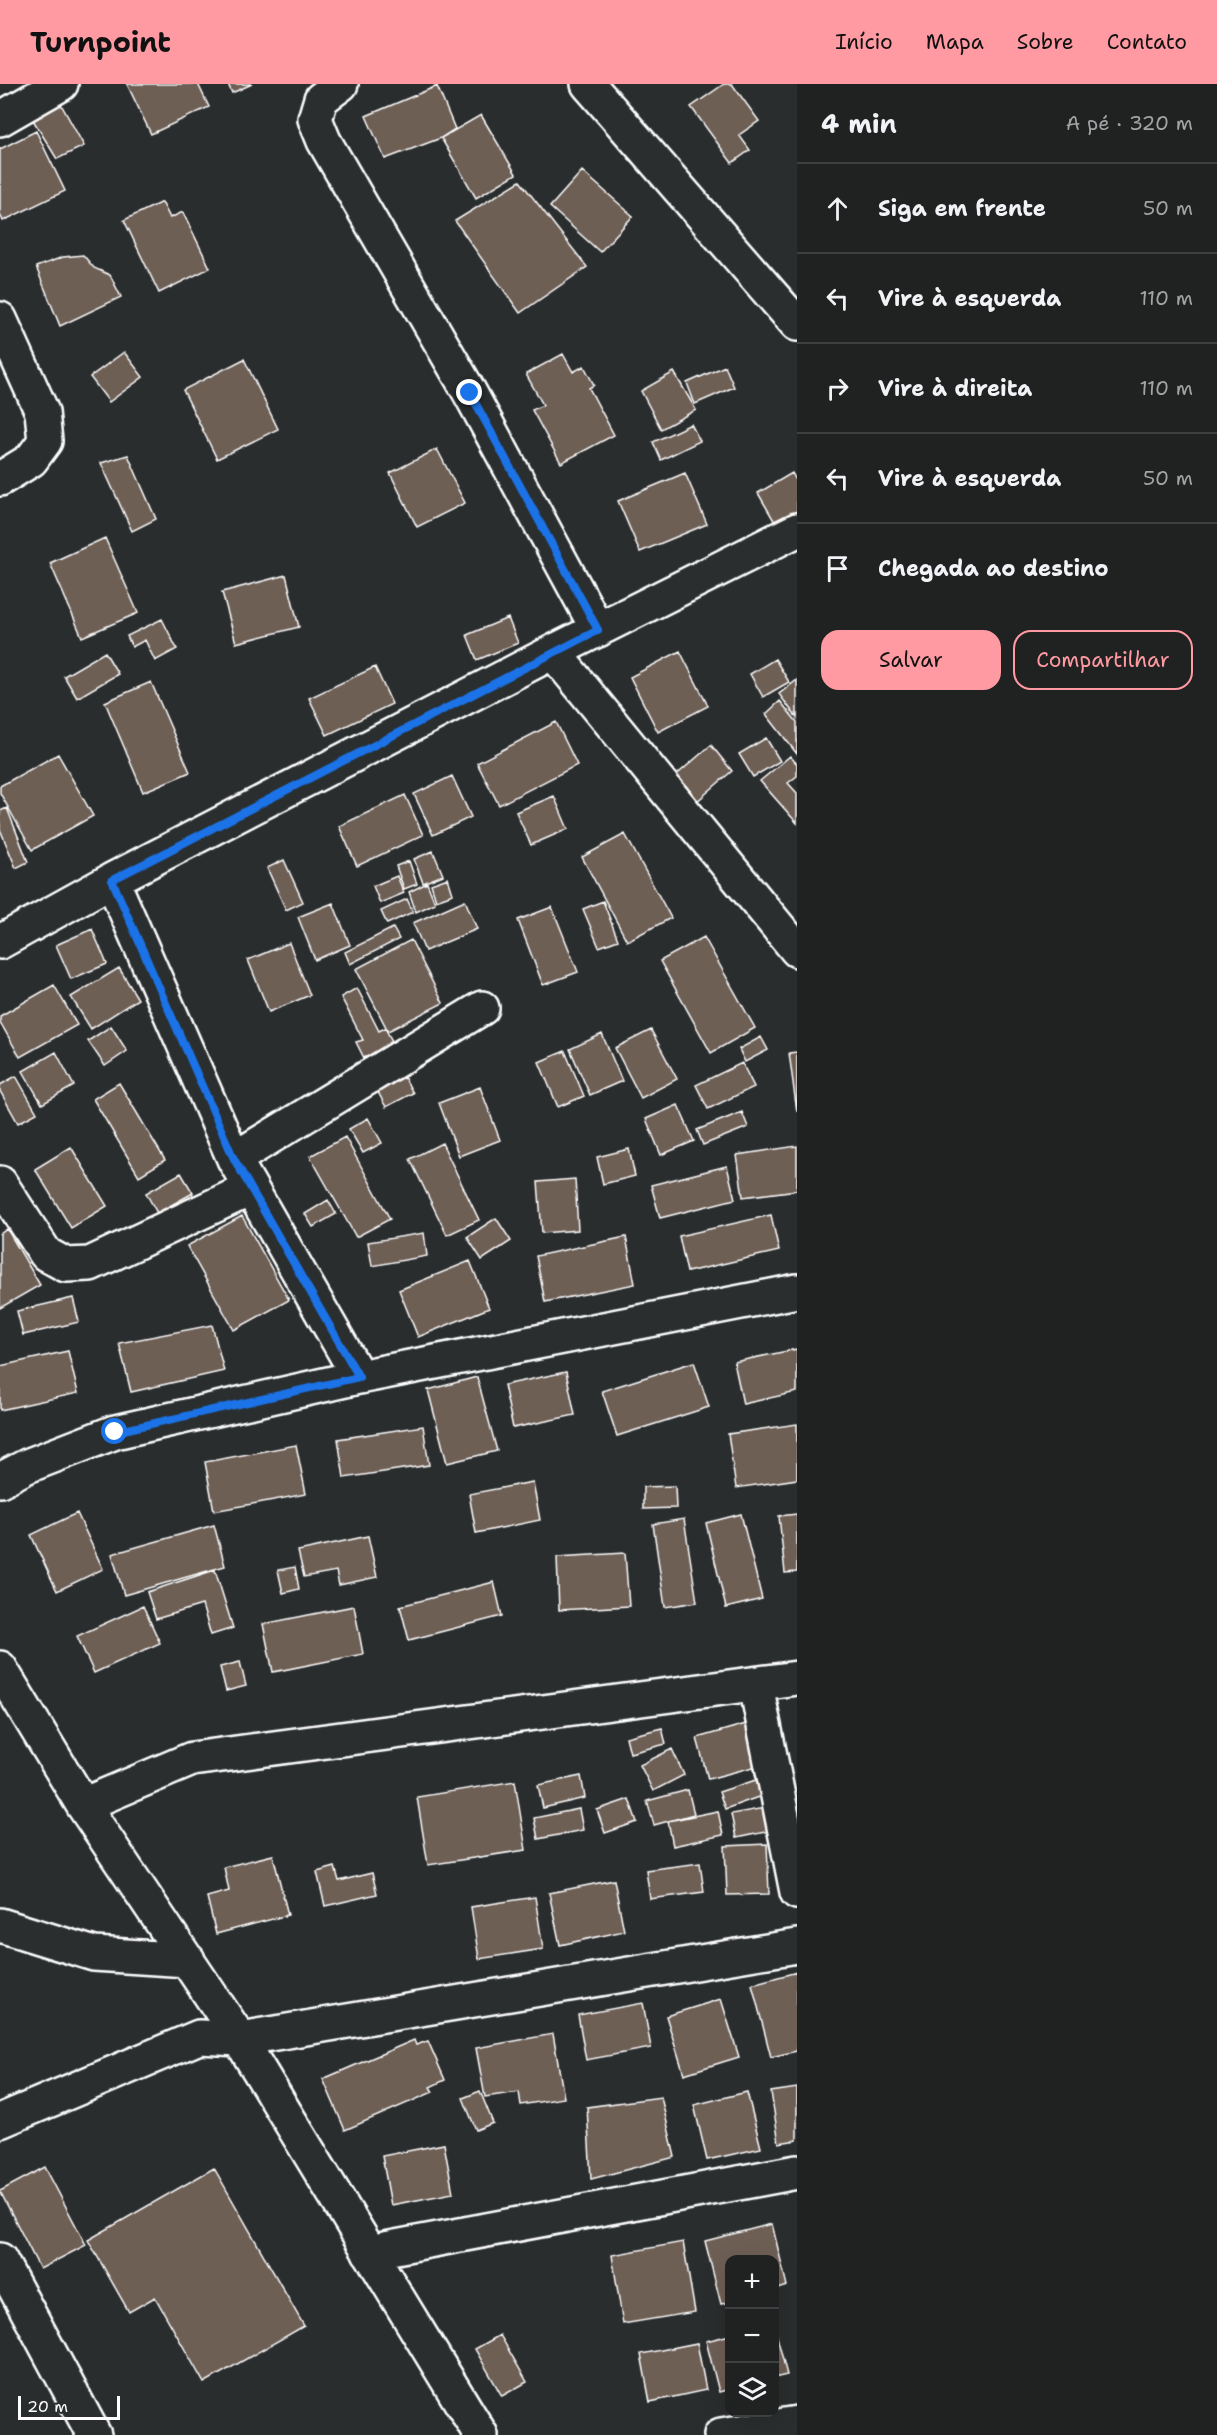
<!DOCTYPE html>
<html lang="pt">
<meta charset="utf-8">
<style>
body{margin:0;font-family:"Shantell Sans",sans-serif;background:#282a2a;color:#f1f3f6}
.controls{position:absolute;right:18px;bottom:18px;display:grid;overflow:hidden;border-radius:12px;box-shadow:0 6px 24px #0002}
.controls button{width:54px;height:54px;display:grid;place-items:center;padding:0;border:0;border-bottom:2px solid #3d3f40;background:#202222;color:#f1f3f6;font:30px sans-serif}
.scale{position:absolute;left:18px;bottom:15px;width:102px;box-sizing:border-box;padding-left:6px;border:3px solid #fff;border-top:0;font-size:16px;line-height:21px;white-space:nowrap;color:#fff;-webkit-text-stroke:4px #2a2d2e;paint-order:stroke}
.stop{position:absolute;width:18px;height:18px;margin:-14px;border:4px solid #1a73e8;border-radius:50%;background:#fff}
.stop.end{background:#1a73e8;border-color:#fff;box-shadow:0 2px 6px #0008}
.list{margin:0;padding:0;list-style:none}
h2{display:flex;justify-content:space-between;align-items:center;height:78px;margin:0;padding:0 24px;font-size:26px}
h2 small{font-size:20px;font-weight:400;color:#a2a4a5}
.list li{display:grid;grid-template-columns:39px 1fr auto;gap:18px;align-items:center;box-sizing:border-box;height:90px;padding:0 24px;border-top:2px solid #3d3f40}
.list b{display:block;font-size:22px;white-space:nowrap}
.list em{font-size:20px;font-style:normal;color:#a2a4a5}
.actions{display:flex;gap:12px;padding:18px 24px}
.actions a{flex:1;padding:14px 0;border:2px solid #ff9aa2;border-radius:18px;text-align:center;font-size:21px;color:#ff9aa2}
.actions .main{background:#ff9aa2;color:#111}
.icon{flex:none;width:33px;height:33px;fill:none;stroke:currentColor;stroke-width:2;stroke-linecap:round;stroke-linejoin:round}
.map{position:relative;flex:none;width:797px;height:2351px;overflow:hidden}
header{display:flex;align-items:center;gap:36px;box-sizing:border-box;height:84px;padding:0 30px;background:#ff9aa2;color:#111}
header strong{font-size:28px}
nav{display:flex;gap:33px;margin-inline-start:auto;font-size:21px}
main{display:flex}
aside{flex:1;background:#202222}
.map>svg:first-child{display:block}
.building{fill:#6e5e55;stroke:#fff;stroke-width:1.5}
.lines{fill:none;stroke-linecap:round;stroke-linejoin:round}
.minor-casing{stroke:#fff;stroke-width:38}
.minor{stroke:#2a2d2e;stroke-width:33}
.route{stroke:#1a73e8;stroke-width:8}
</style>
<header>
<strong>Turnpoint</strong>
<nav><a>Início</a><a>Mapa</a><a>Sobre</a><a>Contato</a></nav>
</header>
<main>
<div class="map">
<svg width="797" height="2351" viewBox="0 0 797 2351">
<rect width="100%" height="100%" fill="#2a2d2e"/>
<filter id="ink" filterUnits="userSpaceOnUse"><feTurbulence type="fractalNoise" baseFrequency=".0167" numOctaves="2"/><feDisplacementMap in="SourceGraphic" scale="12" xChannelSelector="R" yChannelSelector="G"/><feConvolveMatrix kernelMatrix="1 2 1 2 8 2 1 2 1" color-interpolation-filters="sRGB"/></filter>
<g filter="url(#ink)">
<path class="building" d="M127 0H198L209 23 151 50Z
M228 0H252L232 9Z
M724 0H732L759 37 739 51 750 66 732 79 691 23Z
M437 2 455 45 441 54 385 75 366 32Z
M57 13 84 62 57 75 30 31Z
M481 31 516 90 476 114 441 54Z
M36 47 65 107 3 137 0 130V65Z
M582 87 633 132 600 168 550 123Z
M520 97 587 183 520 229 455 137Z
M162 118 170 134 183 128 210 184 159 209 124 136Z
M83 171 94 184 110 191 121 213 60 242 36 183 63 173Z
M124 268 143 293 109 318 90 293Z
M563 270 573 288 584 282 594 301 589 304 614 351 561 379 532 326 543 321 526 290Z
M244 275 278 345 217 375 183 306Z
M725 282 734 303 695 320 687 299Z
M674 288 696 326 661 345 641 307Z
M691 340 700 357 661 376 653 358Z
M437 365 465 419 417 443 390 389Z
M128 371 156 435 132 447 101 379Z
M685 389 707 440 640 468 618 417Z
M792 389 797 398V427L776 440 758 409Z
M105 454 138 529 82 553 50 479Z
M286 491 299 543 236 559 222 508Z
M508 534 518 559 477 576 467 551Z
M162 535 177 565 155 577 145 556 132 563 127 552Z
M680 567 708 622 658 648 630 593Z
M105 568 118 590 77 614 64 592Z
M775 575 789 598 763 613 750 590Z
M375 583 392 620 327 651 309 614Z
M797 596V634L779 610Z
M151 598 190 688 143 708 105 618Z
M780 617 797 638V670L766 630Z
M556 638 577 681 499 721 477 679Z
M766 654 780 677 753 693 739 670Z
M711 661 732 687 695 719 673 694Z
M58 670 93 732 32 766 0 709V702Z
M790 672 797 680V692L788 699 797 709V739L760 697Z
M452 692 471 733 433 751 414 710Z
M405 711 423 751 357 782 339 742Z
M554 712 568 745 531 761 516 728Z
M7 724 28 778 16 784 0 745V727Z
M625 750 671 834 627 857 582 773Z
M433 767 443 791 423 799 414 775Z
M284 776 303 818 286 826 267 784Z
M409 777 417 800 404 805 396 782Z
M397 792 404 809 380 819 373 802Z
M448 794 453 810 436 816 431 800Z
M427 799 435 819 416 828 409 808Z
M407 815 413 828 387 840 381 827Z
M465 816 477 845 425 867 413 839Z
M603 817 618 856 599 863 583 825Z
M333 819 350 861 315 876 298 833Z
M552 823 578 888 543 901 518 836Z
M393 844 399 855 350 880 345 868Z
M92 845 107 880 71 895 56 861Z
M704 853 755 944 711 969 660 877Z
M411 856 443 919 388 947 356 885Z
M289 859 310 911 269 928 248 876Z
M119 884 138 915 91 945 71 913Z
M54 901 77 941 20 973 0 938V932Z
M357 904 379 947 385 944 393 959 364 974 356 958 363 956 341 913Z
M111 942 127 967 105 982 88 957Z
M651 946 677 995 641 1014 615 964Z
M602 950 622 997 590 1011 570 965Z
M761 953 768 966 745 978 739 965Z
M565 967 584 1012 558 1023 539 978Z
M56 968 74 1002 42 1020 23 987Z
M797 968V1028L789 969Z
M742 979 754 1003 708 1025 696 1001Z
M16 992 37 1029 18 1039 0 1007V1001Z
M404 993 413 1009 386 1023 378 1008Z
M119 999 165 1076 139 1092 93 1015Z
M480 1003 500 1056 459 1072 439 1019Z
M678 1021 694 1057 661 1071 646 1035Z
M742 1028 748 1043 703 1061 697 1046Z
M368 1034 382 1059 363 1069 349 1045Z
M345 1053 390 1135 356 1153 310 1072Z
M442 1059 479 1136 447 1151 410 1075Z
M797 1062V1106L743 1113 737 1071Z
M71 1063 107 1122 71 1144 35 1085Z
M629 1065 635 1092 603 1100 597 1073Z
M727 1082 735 1115 660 1134 651 1101Z
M181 1089 193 1109 157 1129 146 1109Z
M575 1095 578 1146 542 1149 538 1098Z
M328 1116 336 1130 313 1143 305 1130Z
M771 1131 779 1167 687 1188 679 1152Z
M242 1132 289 1216 234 1246 187 1162Z
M496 1134 511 1157 482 1176 467 1153Z
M7 1145 40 1201 0 1224V1150Z
M424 1149 427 1172 372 1182 368 1158Z
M626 1153 635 1200 545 1218 536 1172Z
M470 1177 489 1224 418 1253 399 1206Z
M73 1214 79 1238 23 1251 17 1227Z
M212 1241 224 1287 131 1308 119 1259Z
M797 1265V1308L743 1320 734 1278Z
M68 1267 78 1309 0 1326V1282Z
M694 1278 709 1323 617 1352 602 1307Z
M566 1288 575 1331 513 1344 504 1301Z
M477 1293 497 1367 447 1379 428 1306Z
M797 1340V1395L736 1404 728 1350Z
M423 1342 429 1381 344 1394 338 1355Z
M296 1361 306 1410 214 1427 205 1378Z
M533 1398 540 1436 476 1449 469 1410Z
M675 1402 676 1424 643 1425V1403Z
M77 1429 103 1485 57 1507 31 1451Z
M741 1430 762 1515 726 1524 706 1439Z
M797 1430V1488L785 1489 779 1432Z
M684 1435 697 1518 665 1523 653 1440Z
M214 1441 225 1482 124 1511 112 1470Z
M368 1452 377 1493 339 1501 336 1487 304 1493 298 1467Z
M625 1469 629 1522 559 1526 557 1473Z
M295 1483 299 1505 283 1509 278 1486Z
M215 1486 233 1544 211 1551 202 1521 156 1535 147 1508Z
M494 1498 502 1532 409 1556 400 1522Z
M143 1522 160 1559 94 1589 77 1552Z
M354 1522 363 1570 273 1588 263 1540Z
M240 1578 246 1602 226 1607 220 1583Z
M746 1640 757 1682 708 1695 697 1654Z
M662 1644 666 1660 630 1669 626 1653Z
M672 1665 684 1691 653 1707 640 1681Z
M581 1692 585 1714 543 1724 538 1701Z
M759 1695 764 1711 725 1725 719 1708Z
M515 1697 526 1766 428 1781 417 1713Z
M688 1706 694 1730 654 1741 647 1717Z
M629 1715 637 1738 605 1749 597 1726Z
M770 1723 775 1746 736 1754 731 1730Z
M579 1725 583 1746 538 1755 534 1734Z
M718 1727 723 1751 673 1762 668 1737Z
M767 1760 769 1810 727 1811 725 1762Z
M273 1771 288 1831 216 1850 207 1813 229 1807 224 1783Z
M700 1779 704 1808 650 1815 646 1786Z
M335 1783 339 1797 372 1789 377 1810 325 1822 317 1788Z
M614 1796 624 1847 560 1861 549 1809Z
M535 1813 543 1865 479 1875 471 1823Z
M797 1888V1967L771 1973 752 1900Z
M721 1915 739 1973 684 1990 666 1932Z
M643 1919 651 1964 586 1976 578 1931Z
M553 1950 564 2014 521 2021 519 2008 485 2013 476 1964Z
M414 1956 416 1961 428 1957 445 1996 430 2003 433 2008 345 2046 323 1995Z
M797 2004V2056L779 2059 771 2008Z
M480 2007 493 2039 476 2046 463 2014Z
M747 2008 761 2064 707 2076 694 2021Z
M661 2013 675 2073 591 2095 587 2023Z
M444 2060 453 2109 391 2121 382 2072Z
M45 2083 86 2161 40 2185 0 2107Z
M214 2084 304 2242 204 2299 155 2213 129 2228 88 2156Z
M772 2140 787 2202 774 2206V2176H730V2218L721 2220 705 2157Z
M683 2158 695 2228 623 2240 612 2171Z
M774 2241 787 2291 774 2294Z
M500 2251 527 2298 502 2312 475 2265Z
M730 2251V2305L719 2308 706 2257Z
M697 2259 706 2306 650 2318 641 2270Z"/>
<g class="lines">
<defs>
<path id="minor" d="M341 0 321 15 315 35 324 57 470 309 598 546
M588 0 797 240
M0 35 61 0
M0 235 42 328 45 357 31 376 0 395
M553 568 797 866
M112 796 234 1075 359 1293
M0 858 112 796 553 568 797 446
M234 1075 482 924
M0 1099 46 1170 66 1181 90 1180 250 1105
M0 1396 27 1382 115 1348 359 1293 797 1207
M0 1584 83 1721 240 1955 481 2351
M756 1601 797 1808
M83 1721 192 1675 797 1594
M0 1841 94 1870 188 1876
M0 2037 199 1953 240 1955 797 1862
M369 2168 797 2088
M0 2176 94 2351
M721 2351 797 2339"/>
</defs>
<use href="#minor" class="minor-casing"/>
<use href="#minor" class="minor"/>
</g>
</g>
<g class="lines" filter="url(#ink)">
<path class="route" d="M115 1348 359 1293 234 1075 112 796 598 546 470 309"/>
</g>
</svg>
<div class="controls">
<button>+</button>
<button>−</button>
<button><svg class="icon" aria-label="layers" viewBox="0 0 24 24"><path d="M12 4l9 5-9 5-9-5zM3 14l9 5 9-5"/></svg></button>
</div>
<div class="scale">20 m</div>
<div class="stop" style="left:115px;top:1348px"></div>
<div class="stop end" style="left:470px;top:309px"></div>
</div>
<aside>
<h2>4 min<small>A pé · 320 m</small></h2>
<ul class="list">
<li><svg class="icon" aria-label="ahead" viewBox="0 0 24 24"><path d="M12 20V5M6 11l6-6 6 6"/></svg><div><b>Siga em frente</b></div><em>50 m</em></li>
<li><svg class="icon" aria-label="left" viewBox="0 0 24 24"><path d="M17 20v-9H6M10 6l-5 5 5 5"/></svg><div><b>Vire à esquerda</b></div><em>110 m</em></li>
<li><svg class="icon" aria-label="right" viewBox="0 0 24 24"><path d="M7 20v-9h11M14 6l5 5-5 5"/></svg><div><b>Vire à direita</b></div><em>110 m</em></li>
<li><svg class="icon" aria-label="left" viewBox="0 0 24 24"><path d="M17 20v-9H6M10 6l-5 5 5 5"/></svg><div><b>Vire à esquerda</b></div><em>50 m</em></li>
<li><svg class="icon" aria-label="arrive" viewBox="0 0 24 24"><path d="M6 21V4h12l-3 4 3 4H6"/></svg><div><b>Chegada ao destino</b></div></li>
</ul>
<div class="actions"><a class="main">Salvar</a><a>Compartilhar</a></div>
</aside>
</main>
